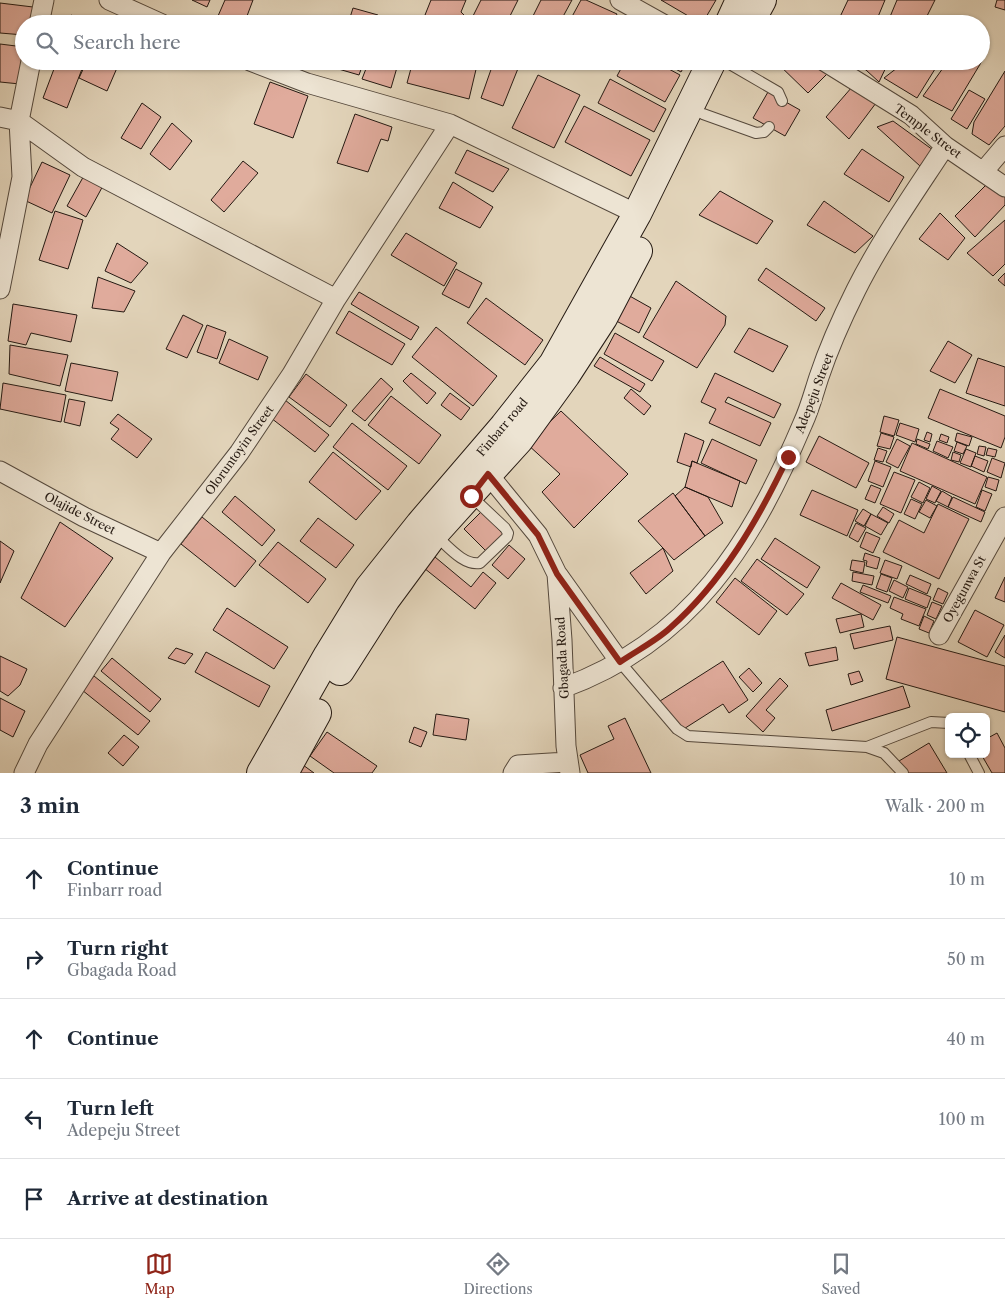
<!DOCTYPE html>
<meta charset="utf-8">
<style>
body{margin:0;font-family:"Libre Caslon Text",serif;background:#f2f2f3;color:#1f2937}
.controls{position:absolute;right:15px;bottom:15px;display:grid;overflow:hidden;border-radius:8px;box-shadow:0 1px 4px #0004}
.controls button{width:45px;height:45px;display:grid;place-items:center;padding:0;border:0;border-bottom:1px solid #e0e1e3;background:#fff;color:#1f2937;font:25px sans-serif}
.stop{position:absolute;width:15px;height:15px;margin:-11px;border:4px solid #8f2418;border-radius:50%;background:#fff}
.stop.end{background:#8f2418;border-color:#fff;box-shadow:0 1px 5px #0008}
.list{margin:0;padding:0;list-style:none}
h2{display:flex;justify-content:space-between;align-items:center;height:65px;margin:0;padding:0 20px;font-size:21px}
h2 small{font-size:16px;font-weight:400;color:#747a83}
.list li{display:grid;grid-template-columns:32px 1fr auto;gap:15px;align-items:center;box-sizing:border-box;height:80px;padding:0 20px;border-top:1px solid #e0e1e3}
.list b{display:block;font-size:19px;white-space:nowrap}
.list p{margin:0;font-size:16px;white-space:nowrap;color:#747a83}
.list em{font-size:16px;font-style:normal;color:#747a83}
.icon{flex:none;width:28px;height:28px;fill:none;stroke:currentColor;stroke-width:2;stroke-linecap:round;stroke-linejoin:round}
.map{position:relative;flex:none;width:1005px;height:773px;overflow:hidden}
.search{position:absolute;background:#fff;box-shadow:0 1px 4px #0004;left:15px;right:15px;top:15px;height:55px;display:flex;align-items:center;gap:12px;box-sizing:border-box;padding:0 18px;border-radius:28px;color:#747a83;font-size:19px}
.sheet{height:465px;background:#fff}
nav{display:flex;justify-content:space-around;align-items:center;box-sizing:border-box;height:70px;border-top:1px solid #e0e1e3;background:#fff;font-size:14px;color:#747a83}
nav a{display:grid;justify-items:center;gap:2px}
nav .on{color:#8f2418}
.map>svg:first-child{display:block}
.building{fill:#e0ab9c;stroke:#241912}
.lines{fill:none;stroke-linecap:round;stroke-linejoin:round}
.lane-casing{stroke:#54483c;stroke-width:12}
.street-casing{stroke:#54483c;stroke-width:21}
.secondary-casing{stroke:#241912;stroke-width:30}
.lane{stroke:#ede4d3;stroke-width:10}
.street{stroke:#ede4d3;stroke-width:19}
.secondary{stroke:#ede4d3;stroke-width:28}
.route{stroke:#8f2418;stroke-width:6}
.labels{text-anchor:middle;dominant-baseline:central;stroke-width:5;stroke-linejoin:round;paint-order:stroke}
.street-label{font-size:12px;fill:#241912;stroke:#ede4d3}
</style>
<div class="map">
<svg width="1005" height="773" viewBox="0 0 1005 773">
<rect width="100%" height="100%" fill="#e3d5bb"/>
<filter id="stains"><feTurbulence type="fractalNoise" baseFrequency=".004" numOctaves="4"/><feColorMatrix values="0 0 0 0 .2 0 0 0 0 .09 0 0 0 0 .02 0 0 0 .5 -.17"/></filter>
<radialGradient id="worn" r=".72"><stop offset=".6" stop-color="#630" stop-opacity="0"/><stop offset="1" stop-color="#630" stop-opacity=".3"/></radialGradient>
<path class="building" d="M192 0H210L207 7Z
M225 0H253L244 24H234L218 16Z
M431 0H466L461 12 466 17 463 24H446L425 15Z
M481 0H518L506 24H469Z
M541 0H572L559 24H529Z
M581 0H586L617 14 612 24H568Z
M661 0H716L702 24Z
M848 0H885L875 24H855L839 19Z
M897 0H935L923 24H887Z
M997 0H1005V10L995 7Z
M0 3 33 7 31 24H24V35L0 33Z
M353 8 378 15 376 24H348Z
M71 15 92 24H67Z
M0 44 24 47 20 84 0 82Z
M981 54 985 56 952 111 923 96 948 61H981Z
M57 61H63L82 69 67 108 43 98Z
M87 61H120L107 91 79 78Z
M337 61H364L359 75 335 68Z
M369 61H387L398 64 391 88 362 79Z
M413 61H478L469 99 407 83Z
M494 61H521L503 106 481 98Z
M574 61H590L586 68Z
M625 61H654L680 75 665 102 617 76Z
M661 61H687L681 72Z
M775 61H815L830 71 808 93Z
M849 61H889L879 82 866 70Z
M906 61H940L917 98 884 78Z
M1005 71V126L989 145 972 134 974 122Z
M538 75 580 95 554 148 512 128Z
M610 79 666 109 654 132 598 103Z
M270 82 308 96 293 138 254 124Z
M852 87 876 103 849 139 826 117Z
M969 90 985 99 967 129 951 119Z
M768 92 800 110 785 136 753 118Z
M142 103 161 117 141 149 121 138Z
M584 106 650 140 631 176 565 142Z
M355 114 392 127 388 141 381 139 368 172 337 163Z
M893 121 933 150 920 166 877 127Z
M172 123 192 141 170 170 150 154Z
M862 149 904 177 889 202 844 174Z
M467 150 509 169 493 192 455 173Z
M243 161 258 173 224 212 211 200Z
M42 162 70 175 52 213 24 200Z
M86 172 105 182 86 217 67 206Z
M453 182 493 207 480 228 439 208Z
M989 182 1005 197V205L975 237 955 216Z
M720 191 773 221 757 244 699 215Z
M824 201 873 236 855 253 807 225Z
M55 211 83 220 68 269 39 260Z
M940 213 965 238 948 260 919 239Z
M1005 220V264L993 276 967 253Z
M406 233 457 263 444 286 391 255Z
M117 243 148 263 131 283 105 271Z
M766 268 825 308 816 321 758 280Z
M456 269 482 283 469 308 442 294Z
M1005 273V286L998 280Z
M98 277 135 291 124 312 92 308Z
M676 281 726 316 725 325 697 368 643 337Z
M619 290 651 308 639 333 605 315Z
M359 292 419 327 411 340 351 304Z
M486 298 543 340 525 365 467 323Z
M13 304 77 315 71 342 31 333 26 345 8 341Z
M349 311 405 344 392 365 336 333Z
M183 315 203 325 187 358 166 349Z
M207 325 226 332 217 359 197 352Z
M436 327 497 376 473 406 412 357Z
M749 328 788 346 773 372 734 352Z
M615 333 664 361 652 381 604 354Z
M229 339 268 357 258 380 219 363Z
M948 341 972 355 955 383 930 371Z
M10 345 68 355 60 386 9 374Z
M600 357 645 384 640 392 594 366Z
M978 358 1005 367V406L966 393Z
M71 363 118 372 112 401 65 391Z
M411 373 436 393 427 404 403 381Z
M715 373 781 404 774 418 728 397 725 402 771 423 760 446 709 423 716 409 701 402Z
M306 374 347 405 330 427 289 397Z
M381 378 393 389 365 421 352 411Z
M3 383 66 395 61 422 0 409Z
M631 389 651 406 644 415 624 398Z
M940 389 1005 416V437L1001 448 928 418Z
M450 393 470 408 461 420 441 405Z
M391 396 441 435 419 464 368 425Z
M69 399 85 402 80 426 64 422Z
M285 400 329 435 315 452 271 418Z
M561 411 628 474 574 528 542 492 560 474 527 444Z
M118 414 152 439 137 458 111 439 119 429 110 423Z
M884 416 899 420 894 436 880 432Z
M352 423 407 466 388 490 333 447Z
M900 423 919 429 915 442 896 435Z
M927 432 932 434 930 442 924 440Z
M685 433 704 441 697 463 692 461 691 467 677 462Z
M881 433 894 437 890 449 877 446Z
M957 433 972 437 969 446 955 441Z
M941 434 949 437 947 443 939 440Z
M819 436 869 463 856 488 806 462Z
M712 439 757 460 746 484 701 463Z
M897 439 910 446 898 468 886 462Z
M917 439 930 444 928 449 916 444Z
M937 441 953 447 948 458 933 451Z
M957 442 967 446 963 454 954 451Z
M912 443 987 477 975 504 900 471Z
M979 446 986 447 984 456 977 454Z
M878 448 887 451 883 462 874 460Z
M988 448 997 450 995 457 986 455Z
M966 449 976 453 971 467 960 463Z
M333 452 381 491 356 520 309 482Z
M953 452 961 455 959 462 951 460Z
M975 456 988 461 984 472 971 466Z
M992 458 1005 463 1001 478 987 472Z
M692 461 740 481 732 507 685 487Z
M875 461 891 467 883 487 868 481Z
M894 472 915 480 901 513 880 504Z
M988 477 999 480 996 491 985 487Z
M919 482 930 488 923 503 911 497Z
M871 485 881 489 875 503 865 499Z
M932 486 941 491 935 503 926 499Z
M685 487 708 497 723 523 705 536 675 496Z
M812 490 858 510 847 536 800 515Z
M982 490 992 494 985 511 976 507Z
M942 491 952 497 948 507 936 501Z
M673 493 705 536 674 560 638 521Z
M235 496 275 530 262 546 222 512Z
M953 497 985 512 981 522 948 507Z
M911 499 922 504 915 519 904 514Z
M926 500 937 506 930 518 919 512Z
M938 504 969 519 939 579 883 552 899 520 924 533Z
M883 507 894 514 889 523 877 516Z
M863 509 871 514 864 526 855 521Z
M481 512 504 535 487 552 464 529Z
M871 514 888 523 881 535 865 526Z
M202 517 256 561 235 587 181 544Z
M318 518 354 545 336 568 300 541Z
M60 522 113 558 65 627 21 598Z
M856 523 866 528 858 542 849 537Z
M866 532 880 538 873 553 860 547Z
M775 538 820 567 807 588 761 559Z
M0 541 14 551 0 583Z
M278 542 326 579 308 603 259 565Z
M509 545 525 559 508 579 492 565Z
M663 548 673 571 646 594 630 573Z
M429 552 471 587 483 572 496 583 475 609 419 564Z
M865 553 880 558 877 569 866 566 867 561 863 560Z
M757 559 804 594 787 615 741 581Z
M852 560 865 562 863 573 850 570Z
M885 560 902 566 897 579 880 573Z
M853 572 874 576 872 585 852 581Z
M881 574 892 578 887 592 876 588Z
M910 575 931 584 927 594 906 584Z
M1005 577V602L995 598Z
M735 578 777 611 759 635 716 602Z
M894 580 908 587 903 598 889 591Z
M841 583 881 605 873 620 832 598Z
M863 585 891 596 888 603 860 592Z
M909 588 931 597 927 608 905 599Z
M938 588 948 593 943 604 933 600Z
M894 597 926 609 919 626 901 619 903 614 890 608Z
M932 602 942 606 936 619 927 615Z
M227 608 288 647 274 669 213 630Z
M975 610 1004 625 987 657 958 642Z
M861 614 864 627 840 633 836 619Z
M924 616 934 621 929 633 919 629Z
M890 626 893 640 854 649 850 634Z
M1005 635V658L995 652Z
M897 637 1005 666V712L886 679Z
M836 647 838 660 809 666 805 653Z
M176 648 193 654 185 664 168 658Z
M206 652 270 686 259 707 195 672Z
M0 656 27 669 20 685 8 696 0 691Z
M112 658 161 699 150 712 101 671Z
M723 661 748 700 729 713 723 704 679 732 660 701Z
M749 668 762 683 753 692 739 677Z
M859 671 863 681 851 685 848 674Z
M94 676 150 721 138 735 82 690Z
M780 678 788 686 766 710 775 718 763 732 746 716Z
M903 686 910 707 832 731 826 710Z
M0 698 25 711 13 737 0 730Z
M436 714 469 719 466 740 433 735Z
M625 718 651 773H588L580 755 614 739 608 726Z
M414 727 427 732 421 747 409 742Z
M327 732 377 766 372 773H334L310 756Z
M997 733 1005 748V773H992L981 754H986V739Z
M124 735 139 747 123 766 108 753Z
M929 743 947 773H906L899 761Z
M303 765 314 773H297Z"/>
<g class="lines">
<defs>
<path id="lane" d="M728 63 778 92 782 101
M703 114 756 133 764 132 769 127
M435 535C447 545 463 566 480 563L507 537 508 533 505 528 471 496
M620 662 677 729 688 736 867 747 884 753 903 773
M867 747 931 722 949 723
M969 754 979 773"/>
<path id="street" d="M109 0 162 24
M620 0 663 24
M39 24 44 0
M250 61 307 83 450 124 637 214
M824 61 911 115 945 146 1005 187
M0 117 19 121 83 167 336 299
M983 172 1005 146
M0 289 22 177 19 121 31 61
M0 471 84 517 161 553
M488 474 538 535 557 574 562 640 566 746 570 773
M558 575 620 662
M939 635 1005 517
M563 688C692 641 752 543 803 423 810 408 814 392 819 377 829 347 842 318 856 290 881 240 915 192 945 146
M24 773 38 744 161 553 239 453 292 374 336 299 450 124
M513 773 518 765 567 762"/>
<path id="secondary" d="M729 24 740 0
M749 24 762 0
M340 671 386 599 434 534 519 440 566 375 603 318 638 251
M261 773 328 655 369 588 420 524 504 426 553 364 637 214 712 61
M284 773 317 713"/>
</defs>
<use href="#lane" class="lane-casing"/>
<use href="#street" class="street-casing"/>
<use href="#secondary" class="secondary-casing"/>
<use href="#lane" class="lane"/>
<use href="#street" class="street"/>
<use href="#secondary" class="secondary"/>
</g>
<g class="lines">
<path class="route" d="M471 496 488 474 538 535 557 574 620 662C636 651 656 641 670 628 723 581 758 520 788 457"/>
</g>
<g class="labels">
<g class="street-label">
<text transform="translate(928 131) rotate(37)">Temple Street</text>
<text transform="translate(814 393) rotate(-69)">Adepeju Street</text>
<text transform="translate(502 427) rotate(-50)">Finbarr road</text>
<text transform="translate(239 450) rotate(-54)">Oloruntoyin Street</text>
<text transform="translate(80 513) rotate(27)">Olajide Street</text>
<text transform="translate(964 589) rotate(-61)">Oyegunwa St</text>
<text transform="translate(562 658) rotate(-93)">Gbagada Road</text>
</g>
</g>
<rect width="100%" height="100%" filter="url(#stains)"/>
<rect width="100%" height="100%" fill="url(#worn)"/>
</svg>
<div class="controls">
<button><svg class="icon" aria-label="locate" viewBox="0 0 24 24"><circle cx="12" cy="12" r="6"/><path d="M12 2v4M12 18v4M2 12h4M18 12h4"/></svg></button>
</div>
<div class="stop" style="left:471px;top:496px"></div>
<div class="stop end" style="left:788px;top:457px"></div>
<div class="search"><svg class="icon" aria-label="search" viewBox="0 0 24 24"><circle cx="10" cy="10" r="6"/><path d="M15 15l6 6"/></svg>Search here</div>
</div>
<section class="sheet">
<h2>3 min<small>Walk · 200 m</small></h2>
<ul class="list">
<li><svg class="icon" aria-label="ahead" viewBox="0 0 24 24"><path d="M12 20V5M6 11l6-6 6 6"/></svg><div><b>Continue</b><p>Finbarr road</p></div><em>10 m</em></li>
<li><svg class="icon" aria-label="right" viewBox="0 0 24 24"><path d="M7 20v-9h11M14 6l5 5-5 5"/></svg><div><b>Turn right</b><p>Gbagada Road</p></div><em>50 m</em></li>
<li><svg class="icon" aria-label="ahead" viewBox="0 0 24 24"><path d="M12 20V5M6 11l6-6 6 6"/></svg><div><b>Continue</b></div><em>40 m</em></li>
<li><svg class="icon" aria-label="left" viewBox="0 0 24 24"><path d="M17 20v-9H6M10 6l-5 5 5 5"/></svg><div><b>Turn left</b><p>Adepeju Street</p></div><em>100 m</em></li>
<li><svg class="icon" aria-label="arrive" viewBox="0 0 24 24"><path d="M6 21V4h12l-3 4 3 4H6"/></svg><div><b>Arrive at destination</b></div></li>
</ul>
</section>
<nav>
<a class="on"><svg class="icon" aria-label="map" viewBox="0 0 24 24"><path d="M3 6l6-2 6 2 6-2v14l-6 2-6-2-6 2zM9 4v14M15 6v14"/></svg>Map</a>
<a><svg class="icon" aria-label="directions" viewBox="0 0 24 24"><path d="M12 3l9 9-9 9-9-9zM9 14v-3h6M13 9l2 2-2 2"/></svg>Directions</a>
<a><svg class="icon" aria-label="saved" viewBox="0 0 24 24"><path d="M7 4h10v16l-5-4-5 4z"/></svg>Saved</a>
</nav>
